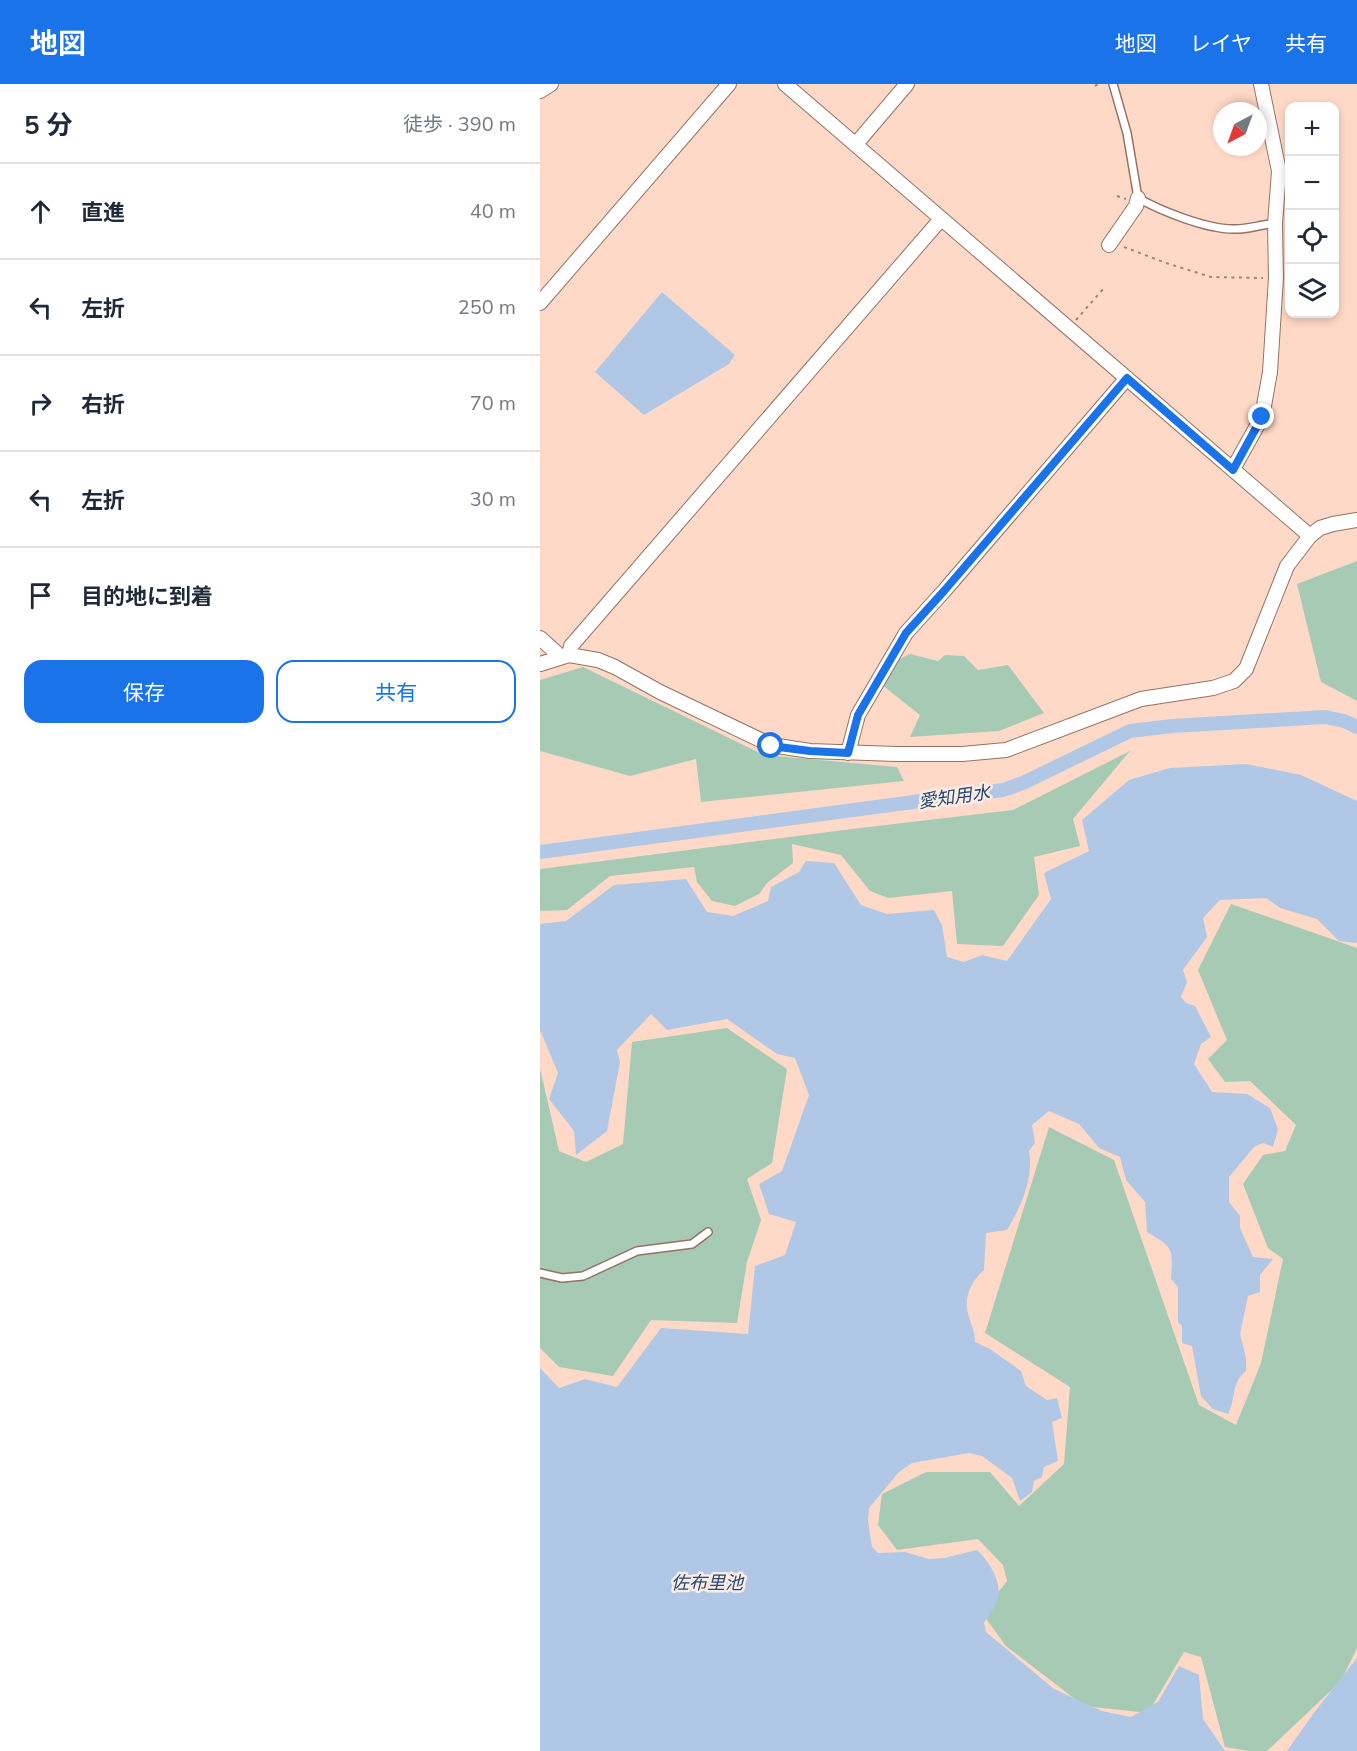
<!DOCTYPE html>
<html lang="ja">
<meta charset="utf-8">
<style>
body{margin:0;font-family:"Nunito Sans","Noto Sans JP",sans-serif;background:#f2f2f3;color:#1f2937}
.controls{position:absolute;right:18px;top:18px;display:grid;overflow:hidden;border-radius:12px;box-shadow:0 3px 9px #0003}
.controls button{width:54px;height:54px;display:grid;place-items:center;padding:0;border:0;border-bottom:2px solid #e0e1e3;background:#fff;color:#1f2937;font:30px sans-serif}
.compass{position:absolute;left:673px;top:18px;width:54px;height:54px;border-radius:50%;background:#fff;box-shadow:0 3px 9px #0003;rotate:221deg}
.stop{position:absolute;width:18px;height:18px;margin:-14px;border:4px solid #1a73e8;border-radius:50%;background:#fff}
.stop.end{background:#1a73e8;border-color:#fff;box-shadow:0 2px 6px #0008}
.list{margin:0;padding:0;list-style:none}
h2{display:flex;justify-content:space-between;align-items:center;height:78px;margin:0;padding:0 24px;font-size:26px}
h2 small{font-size:20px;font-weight:400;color:#747a83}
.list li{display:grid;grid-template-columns:39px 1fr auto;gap:18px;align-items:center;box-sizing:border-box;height:96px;padding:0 24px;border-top:2px solid #e0e1e3}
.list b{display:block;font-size:22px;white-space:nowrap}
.list em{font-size:20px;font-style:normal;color:#747a83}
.actions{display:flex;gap:12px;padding:18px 24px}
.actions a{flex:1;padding:14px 0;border:2px solid #1a73e8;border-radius:18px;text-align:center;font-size:21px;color:#1a73e8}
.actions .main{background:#1a73e8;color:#fff}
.icon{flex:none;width:33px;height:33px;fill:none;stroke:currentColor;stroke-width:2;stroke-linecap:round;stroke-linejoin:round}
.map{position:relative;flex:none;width:817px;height:1667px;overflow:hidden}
header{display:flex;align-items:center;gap:36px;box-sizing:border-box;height:84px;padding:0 30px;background:#1a73e8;color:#fff}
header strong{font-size:28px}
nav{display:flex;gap:33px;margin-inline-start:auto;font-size:21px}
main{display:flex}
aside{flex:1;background:#fff}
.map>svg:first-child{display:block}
.green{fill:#a7cab5}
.water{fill:#b0c8e6}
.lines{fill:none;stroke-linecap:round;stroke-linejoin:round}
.canal{stroke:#b0c8e6;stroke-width:14}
.lane-casing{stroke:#947363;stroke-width:10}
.street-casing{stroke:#947363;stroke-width:16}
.path{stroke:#9d8477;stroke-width:2;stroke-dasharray:3 4.5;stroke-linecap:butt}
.lane{stroke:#fff;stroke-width:7}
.street{stroke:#fff;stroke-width:14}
.route{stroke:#1a73e8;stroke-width:8}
.labels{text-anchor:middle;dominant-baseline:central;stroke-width:5;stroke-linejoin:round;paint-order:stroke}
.water-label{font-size:18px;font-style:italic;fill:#274971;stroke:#fbece5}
</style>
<header>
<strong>地図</strong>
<nav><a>地図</a><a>レイヤ</a><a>共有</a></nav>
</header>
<main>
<aside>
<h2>5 分<small>徒歩 · 390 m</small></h2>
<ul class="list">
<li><svg class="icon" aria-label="ahead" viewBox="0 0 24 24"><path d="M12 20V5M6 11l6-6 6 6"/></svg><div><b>直進</b></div><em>40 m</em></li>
<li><svg class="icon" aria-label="left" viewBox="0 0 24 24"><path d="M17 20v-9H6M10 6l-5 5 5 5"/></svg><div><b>左折</b></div><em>250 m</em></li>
<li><svg class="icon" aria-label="right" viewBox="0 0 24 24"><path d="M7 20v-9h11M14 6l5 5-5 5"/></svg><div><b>右折</b></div><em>70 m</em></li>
<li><svg class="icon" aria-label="left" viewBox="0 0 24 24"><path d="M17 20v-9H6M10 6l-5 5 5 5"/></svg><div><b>左折</b></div><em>30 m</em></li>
<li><svg class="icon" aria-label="arrive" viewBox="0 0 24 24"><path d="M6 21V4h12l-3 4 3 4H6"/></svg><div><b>目的地に到着</b></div></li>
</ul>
<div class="actions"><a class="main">保存</a><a>共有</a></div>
</aside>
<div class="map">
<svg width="817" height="1667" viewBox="0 0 817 1667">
<rect width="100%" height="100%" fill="#fed9c7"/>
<path class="green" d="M817 477V617L781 598 757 500Z
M370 570 398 577 405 571 424 572 438 586 468 581 504 629 459 647 370 653 380 631 342 601 359 575Z
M43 583 224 671 357 683 364 697 161 718 156 675 90 692 0 667V596Z
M590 667 533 735 540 762 494 773 499 811 463 862 417 860 412 807 348 814 330 807 301 771 252 760 253 779 227 799 219 810 195 822 172 817 157 798 154 783 70 792 27 826 0 827V785L312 745 473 726Z
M691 820 817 864V1564L801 1597 727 1667H709L685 1663 661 1573 644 1568 608 1629 544 1622 466 1562 442 1529 467 1497 463 1481 438 1455 357 1466 338 1441 342 1410 386 1388H450L479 1422 524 1380 530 1303 445 1249 509 1043 574 1076 659 1321 696 1341 721 1279 743 1175 728 1164 703 1100 723 1071 745 1067 756 1041 710 997 685 998 668 975 687 956 658 886Z
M187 944 247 985 232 1079 207 1095 221 1136 207 1178 197 1239 111 1236 73 1292 19 1283 0 1264V984L19 1067 46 1078 83 1060 92 958Z"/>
<path class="water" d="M122 208 195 271 189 280 104 331 55 288Z
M706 680 761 691 817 717V859L799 857 777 835 740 824 726 814 680 816 663 834 667 853 643 886 647 898 641 913 646 919 655 922 671 953 661 960 654 980 672 1008 707 1010 730 1024 738 1045 733 1063 723 1059 714 1063 689 1093V1118L700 1132V1144L713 1173 733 1175 720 1191V1208L708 1212 700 1250 706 1274V1287C690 1301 697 1312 688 1330L673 1325 661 1312 652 1262 642 1259V1242L638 1238V1203L631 1195C633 1164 634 1164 607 1148L605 1118 586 1096 580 1073 559 1064 539 1040 509 1027 492 1041 495 1059 489 1067C494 1094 481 1123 467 1146L446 1149 444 1186C433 1196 425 1209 427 1225 429 1237 435 1245 435 1258L450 1265 481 1287 486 1302 507 1316 517 1314 522 1334 512 1338 518 1377 504 1383 502 1393 494 1397 492 1408 480 1417 472 1394 442 1372 429 1369 372 1379 359 1388 329 1424 328 1437 332 1463 338 1469 365 1468 389 1475 404 1474 437 1466C448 1476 462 1497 458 1513 457 1522 448 1531 444 1539L446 1548 514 1605 562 1627 591 1633 618 1618 639 1582 659 1591 663 1635 685 1667H0V1284L19 1304 45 1295 77 1303 121 1244 208 1250 215 1182 245 1171 256 1138 229 1130 219 1100 242 1087 269 1011 255 974 237 970 187 935 127 946 111 930 77 966 80 978 67 1047 36 1071 34 1047 9 1015 18 989 0 946V840L26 837 74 801 146 795 167 828 193 832 228 817 231 803 259 788 266 777 294 779 321 821 347 830 394 826 402 841 407 873 424 878 442 871 467 877 511 815 504 789 549 767 542 736 589 696 630 684Z
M817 1574V1667H747L773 1630Z"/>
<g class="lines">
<path class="canal" d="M0 768 463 706 483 699 590 647 632 642 785 633 804 637 817 643"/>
<defs>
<path id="lane" d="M573 0 587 49 598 114C621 127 666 145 693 145 707 146 721 140 735 140
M0 1189 22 1194 43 1192 97 1167 152 1160 168 1148"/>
<path id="street" d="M245 0 770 452
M0 7 11 0
M316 60 367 0
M569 161 596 122 598 114
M0 219 189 0
M693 385 722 333 730 288 736 194 735 140 739 87 721 0
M0 554 20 572
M29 571 31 562 401 135
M0 580 29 571 58 576 75 583 120 608 231 661 270 667 356 670H422L466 666 601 615 673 604 694 597 706 585 747 482 770 452 780 444 793 440 817 436
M308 669 318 631 366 549 404 507 587 294"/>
</defs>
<use href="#lane" class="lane-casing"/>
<use href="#street" class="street-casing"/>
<path class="path" d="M555 2 558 0
M577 112 586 115
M584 163 626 179 671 193 723 194
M536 236 564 204"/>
<use href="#lane" class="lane"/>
<use href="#street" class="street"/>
</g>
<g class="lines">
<path class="route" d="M231 662 270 667 308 669 318 631 366 549 404 507 587 294 693 386 722 333"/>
</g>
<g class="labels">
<g class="water-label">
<text transform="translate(414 713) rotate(-8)">愛知用水</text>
<text x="167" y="1499">佐布里池</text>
</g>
</g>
</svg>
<div class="controls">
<button>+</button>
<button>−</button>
<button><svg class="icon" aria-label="locate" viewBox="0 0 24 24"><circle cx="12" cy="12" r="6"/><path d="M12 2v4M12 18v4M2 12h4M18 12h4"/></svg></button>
<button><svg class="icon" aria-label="layers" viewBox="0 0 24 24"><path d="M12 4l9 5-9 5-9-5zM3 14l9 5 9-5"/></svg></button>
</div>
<svg class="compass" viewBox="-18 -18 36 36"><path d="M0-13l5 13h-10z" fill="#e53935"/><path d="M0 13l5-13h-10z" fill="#747a83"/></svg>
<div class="stop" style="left:231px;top:662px"></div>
<div class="stop end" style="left:722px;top:333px"></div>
</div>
</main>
